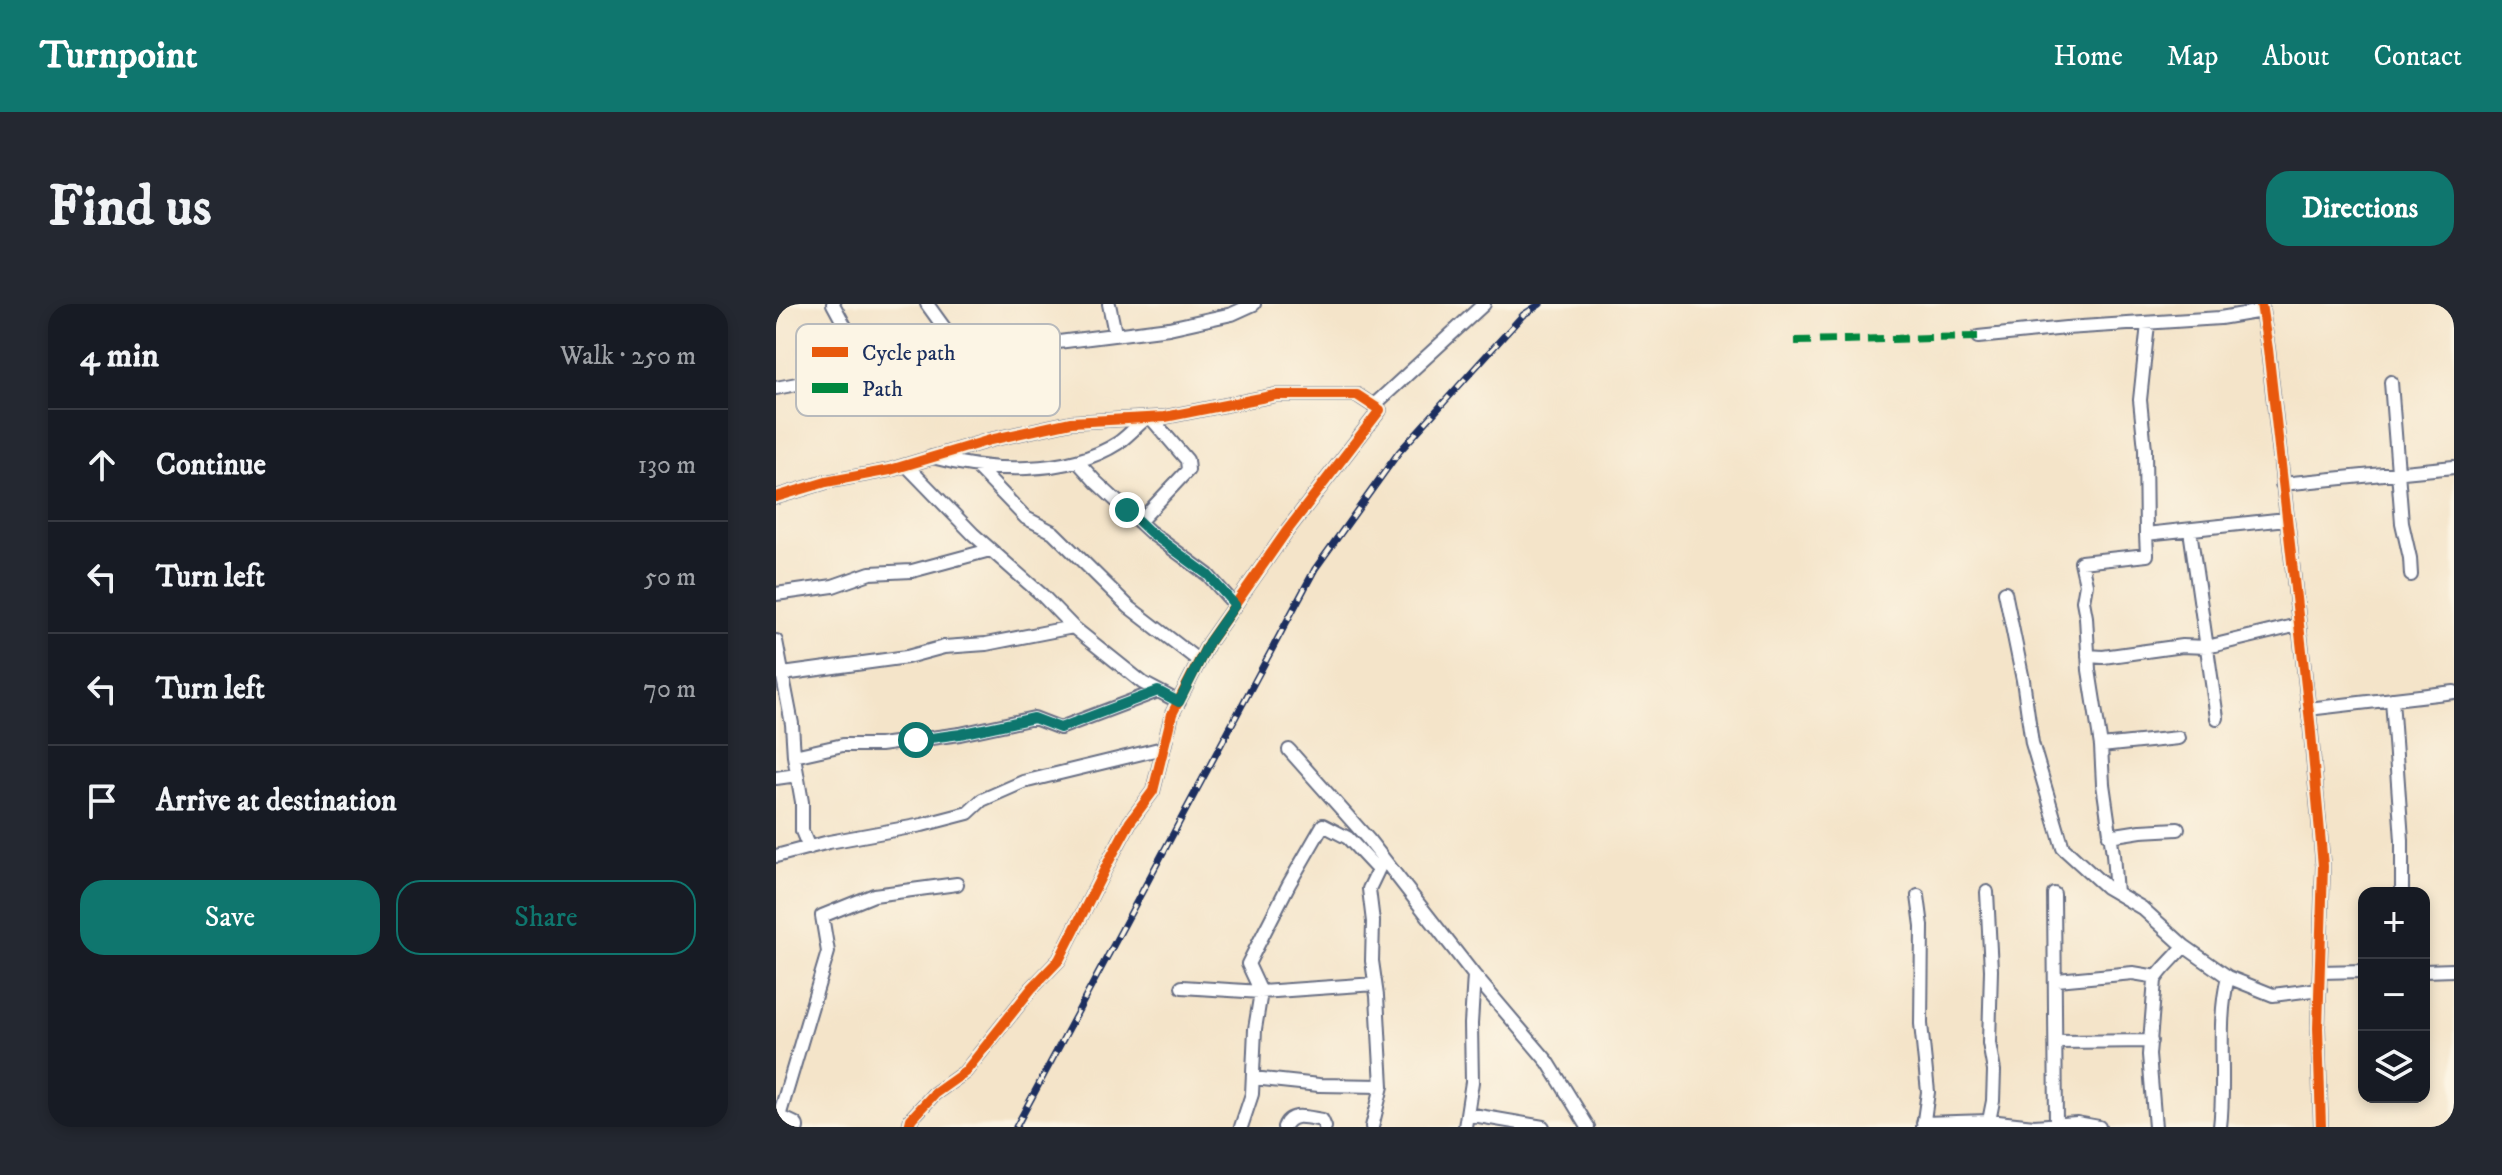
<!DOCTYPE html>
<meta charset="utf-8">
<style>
body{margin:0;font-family:"IM FELL DW Pica",serif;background:#242831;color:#f1f3f6}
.controls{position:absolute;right:24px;bottom:24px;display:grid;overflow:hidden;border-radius:16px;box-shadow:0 4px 12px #0003}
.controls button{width:72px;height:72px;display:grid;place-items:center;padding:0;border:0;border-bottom:2px solid #363941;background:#171b24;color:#f1f3f6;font:40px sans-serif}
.stop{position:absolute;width:24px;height:24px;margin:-18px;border:6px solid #0f766e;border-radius:50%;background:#fff}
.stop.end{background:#0f766e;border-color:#fff;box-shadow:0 2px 8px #0008}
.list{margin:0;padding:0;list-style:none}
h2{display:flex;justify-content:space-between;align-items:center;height:104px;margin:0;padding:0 32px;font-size:34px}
h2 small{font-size:26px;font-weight:400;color:#9ea1a6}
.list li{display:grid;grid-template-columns:52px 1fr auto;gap:24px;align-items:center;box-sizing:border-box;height:112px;padding:0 32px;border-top:2px solid #363941}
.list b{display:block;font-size:30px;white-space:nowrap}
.list em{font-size:26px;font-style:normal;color:#9ea1a6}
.actions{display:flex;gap:16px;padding:24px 32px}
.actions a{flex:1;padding:18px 0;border:2px solid #0f766e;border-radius:24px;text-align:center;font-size:28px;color:#0f766e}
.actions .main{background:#0f766e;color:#fff}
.icon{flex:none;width:44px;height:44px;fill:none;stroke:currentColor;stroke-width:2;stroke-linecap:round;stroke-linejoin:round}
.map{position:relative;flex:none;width:1678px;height:823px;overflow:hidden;border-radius:24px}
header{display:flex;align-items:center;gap:48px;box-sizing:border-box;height:112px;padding:0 40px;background:#0f766e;color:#fff}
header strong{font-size:38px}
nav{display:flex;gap:44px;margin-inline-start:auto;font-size:28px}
.intro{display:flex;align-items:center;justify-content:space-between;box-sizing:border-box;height:192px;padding:0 48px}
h1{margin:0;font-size:56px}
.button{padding:20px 36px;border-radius:24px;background:#0f766e;color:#fff;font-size:28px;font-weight:700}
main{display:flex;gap:48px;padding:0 48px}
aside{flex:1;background:#171b24;border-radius:24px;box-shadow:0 4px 12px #0003}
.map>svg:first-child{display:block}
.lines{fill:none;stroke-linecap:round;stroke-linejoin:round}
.street-casing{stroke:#676e83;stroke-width:16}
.primary-casing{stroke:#676e83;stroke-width:24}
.street{stroke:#fff;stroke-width:12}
.primary{stroke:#fff;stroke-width:20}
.rail-casing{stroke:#1b2f5e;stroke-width:7}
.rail{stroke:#fcf5e5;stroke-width:4;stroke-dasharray:12;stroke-linecap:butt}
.quiet{stroke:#00873e;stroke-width:8;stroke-dasharray:16 8;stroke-linecap:butt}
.cycleway-casing{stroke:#fcf5e5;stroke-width:15}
.cycleway{stroke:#e8590c;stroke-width:10}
.route{stroke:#0f766e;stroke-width:10}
.key{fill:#fcf5e5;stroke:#b8babc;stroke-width:2}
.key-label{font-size:22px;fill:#1b2f5e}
</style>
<header>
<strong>Turnpoint</strong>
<nav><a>Home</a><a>Map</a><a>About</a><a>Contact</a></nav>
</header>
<div class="intro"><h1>Find us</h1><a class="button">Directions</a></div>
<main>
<aside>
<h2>4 min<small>Walk · 250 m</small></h2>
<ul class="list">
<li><svg class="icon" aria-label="ahead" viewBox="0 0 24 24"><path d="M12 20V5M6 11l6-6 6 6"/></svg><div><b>Continue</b></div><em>130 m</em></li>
<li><svg class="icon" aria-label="left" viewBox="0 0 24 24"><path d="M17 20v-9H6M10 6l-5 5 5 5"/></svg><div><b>Turn left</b></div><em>50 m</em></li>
<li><svg class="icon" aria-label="left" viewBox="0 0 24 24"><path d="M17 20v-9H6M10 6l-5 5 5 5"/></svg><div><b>Turn left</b></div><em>70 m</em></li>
<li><svg class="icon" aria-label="arrive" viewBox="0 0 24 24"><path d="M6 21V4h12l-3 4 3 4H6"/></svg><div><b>Arrive at destination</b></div></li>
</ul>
<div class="actions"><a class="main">Save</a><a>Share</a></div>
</aside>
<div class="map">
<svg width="1678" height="823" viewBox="0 0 1678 823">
<rect width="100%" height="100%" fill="#fcf5e5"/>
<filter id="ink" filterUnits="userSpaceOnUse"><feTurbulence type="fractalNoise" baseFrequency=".0125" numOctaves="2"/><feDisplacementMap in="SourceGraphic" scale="16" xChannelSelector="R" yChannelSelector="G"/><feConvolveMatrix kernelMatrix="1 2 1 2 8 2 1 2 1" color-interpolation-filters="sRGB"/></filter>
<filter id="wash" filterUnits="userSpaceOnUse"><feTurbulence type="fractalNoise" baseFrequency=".006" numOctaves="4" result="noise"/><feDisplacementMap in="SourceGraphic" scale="32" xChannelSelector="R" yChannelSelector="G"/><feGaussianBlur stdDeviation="1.8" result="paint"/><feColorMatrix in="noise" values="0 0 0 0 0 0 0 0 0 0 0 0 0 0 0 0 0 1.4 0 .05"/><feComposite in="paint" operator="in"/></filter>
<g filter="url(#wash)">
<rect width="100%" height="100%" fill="#f4e4c9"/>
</g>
<g filter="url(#ink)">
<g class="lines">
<defs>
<path id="street" d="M57 0 83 48 103 72
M151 0 187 50
M333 0 339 29
M1485 0 1492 45 1534 418 1547 562 1542 724 1545 823
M1372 20 1364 96 1369 145 1370 230 1510 215
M1202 33 1290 24 1444 14 1486 7
M1615 78 1626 219 1634 254 1635 271
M0 84 21 80 74 82 139 61 187 50 393 24 456 10 478 0
M597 102 708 0
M156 153C212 168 291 172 342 139 352 132 361 122 370 114
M301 157 320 178 374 228 432 271 459 301
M130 161 197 230 266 291 297 323 367 379 403 398
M200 162 250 214 277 228 353 303 423 357
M1506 180 1678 163
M0 193 50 178 114 166 214 136 295 118 389 113 500 91H581L604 106 510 228 433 338 396 410 377 487 354 518 334 555 283 656 256 684 189 768 158 790 135 815 133 823
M363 218 412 166 411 156 375 114
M1414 226 1441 414
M1229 288 1247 376 1256 439 1287 544 1330 583 1366 604 1408 642 1452 673 1497 691 1544 685
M0 290 57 282 94 269 136 267 214 246
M0 337 16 420 18 452 26 498V527L33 544
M1312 352 1327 353 1406 342 1431 343 1522 321
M7 370 131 353 168 343 210 340 297 323
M1616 395 1626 536V589
M1532 405 1678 388
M1325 442 1402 434
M513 446 592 535 698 671 772 758 812 823
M18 452 67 441H104L184 430 258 414 284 424 382 387
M0 474 21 471
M1333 532 1365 527 1402 525
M0 552 53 538 146 521 192 509 206 496 247 478 387 444
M1211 588 1215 666 1213 739 1218 767 1217 797 1213 817
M1340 589 1337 550 1327 480 1325 442 1313 366 1310 313 1307 297 1310 280 1305 258 1371 251 1370 230
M1278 590 1280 821
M1142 592 1146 622 1145 720 1152 788 1147 823
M1648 667 1678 666
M1544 668 1588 667
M1281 676 1357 669 1381 673
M406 683 485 688 599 680
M1280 738 1375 737
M477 774 543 781 606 782
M691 810 767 823
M2 816 52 648 46 612 98 591 181 580
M1147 819 1213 817 1258 822 1301 819 1323 823
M465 823 476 790 479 725 485 688 472 660 513 580 547 521 572 534 602 566
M508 823C514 807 532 814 546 816L549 823
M596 823 606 782 601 692 596 657 597 618 593 585 606 558
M689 823 696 778 695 720 698 671
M1379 823 1373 751 1379 676C1387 663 1399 654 1408 642
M1444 823C1450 773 1440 722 1452 673"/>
<path id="primary" d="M0 815 17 823"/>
</defs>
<use href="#street" class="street-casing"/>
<use href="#primary" class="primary-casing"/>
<use href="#street" class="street"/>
<use href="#primary" class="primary"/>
<defs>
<path id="rail" d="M240 823 539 265 623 148 747 11 764 0"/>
</defs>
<use href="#rail" class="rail-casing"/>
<use href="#rail" class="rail"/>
<path class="quiet" d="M1019 37 1202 33"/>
<defs>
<path id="cycleway" d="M1485 0 1492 45 1534 418 1547 562 1542 724 1545 823
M0 193 50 178 114 166 214 136 295 118 389 113 500 91H581L604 106 510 228 433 338 396 410 377 487 354 518 334 555 283 656 256 684 189 768 158 790 135 815 133 823"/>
</defs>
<use href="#cycleway" class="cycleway-casing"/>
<use href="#cycleway" class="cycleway"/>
</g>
</g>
<g class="lines" filter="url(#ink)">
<path class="route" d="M140 436 184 430 258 414 284 424 382 387 403 398 433 338 459 301 432 271 374 228 351 206"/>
</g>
<rect x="20" y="20" width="264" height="92" rx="12" class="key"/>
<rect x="36" y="43" width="36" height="10" fill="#e8590c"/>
<rect x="36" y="79" width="36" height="10" fill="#00873e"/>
<g class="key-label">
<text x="86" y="56">Cycle path</text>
<text x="86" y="92">Path</text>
</g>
</svg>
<div class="controls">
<button>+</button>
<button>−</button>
<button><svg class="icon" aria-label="layers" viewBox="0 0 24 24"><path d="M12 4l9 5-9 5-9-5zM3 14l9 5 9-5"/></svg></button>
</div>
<div class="stop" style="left:140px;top:436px"></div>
<div class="stop end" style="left:351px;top:206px"></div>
</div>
</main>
